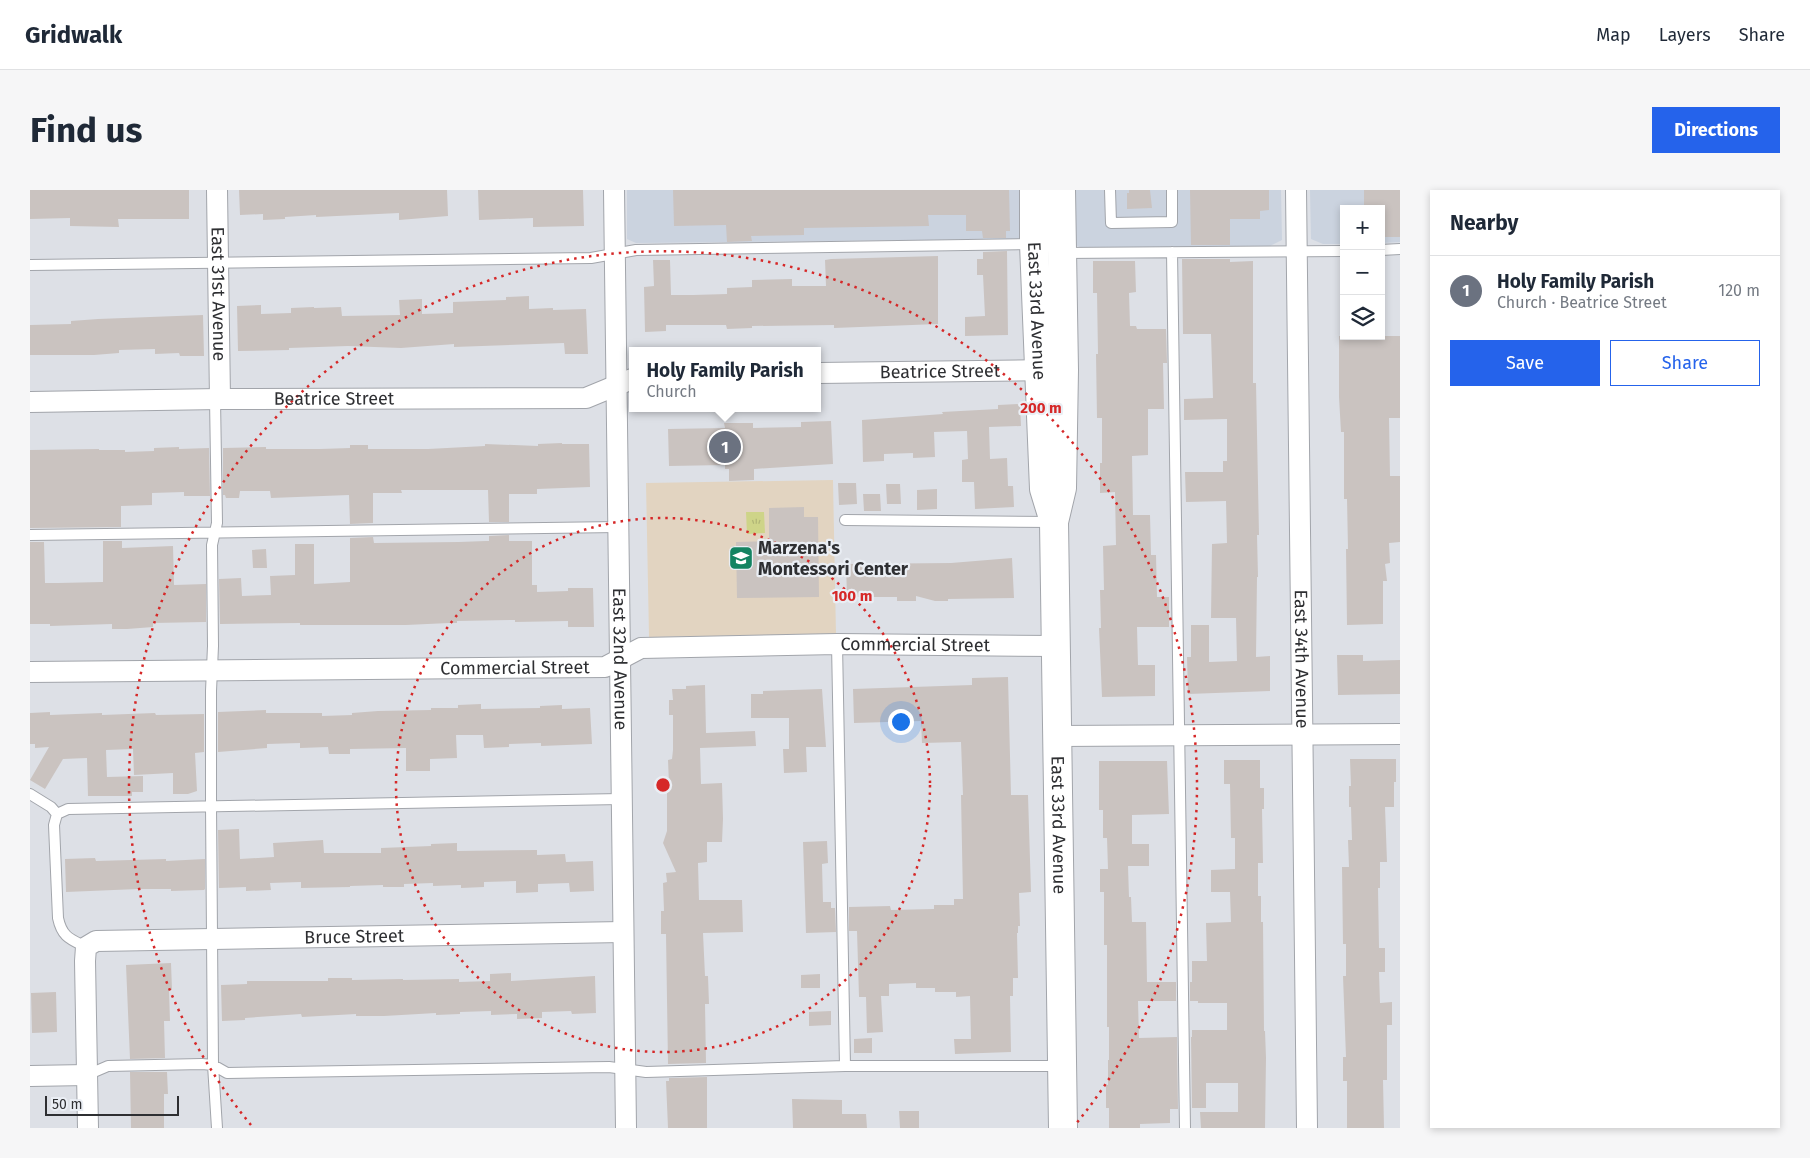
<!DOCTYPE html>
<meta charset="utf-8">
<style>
body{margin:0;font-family:"Fira Sans",sans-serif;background:#f6f6f7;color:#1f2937}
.controls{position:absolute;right:15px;top:15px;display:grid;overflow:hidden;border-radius:0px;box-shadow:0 2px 8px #0003}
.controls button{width:45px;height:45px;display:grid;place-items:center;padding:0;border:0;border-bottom:1px solid #e0e1e3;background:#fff;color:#1f2937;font:25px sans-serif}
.scale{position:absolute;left:15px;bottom:12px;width:134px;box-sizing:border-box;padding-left:5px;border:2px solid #2e2f32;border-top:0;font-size:14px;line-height:18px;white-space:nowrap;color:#2e2f32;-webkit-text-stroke:4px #eaeef4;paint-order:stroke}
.you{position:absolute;left:870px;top:531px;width:18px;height:18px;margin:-12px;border:4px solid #fff;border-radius:50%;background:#1a73e8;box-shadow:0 0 0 8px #1a73e833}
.badge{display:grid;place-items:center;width:32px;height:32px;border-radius:50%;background:#2563eb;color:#fff;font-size:16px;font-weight:700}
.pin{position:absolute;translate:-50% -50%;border:2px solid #fff;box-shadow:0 1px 5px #0006}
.popup{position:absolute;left:599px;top:157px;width:192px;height:65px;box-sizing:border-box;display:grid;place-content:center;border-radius:0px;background:#fff;filter:drop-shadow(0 1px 4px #0005);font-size:16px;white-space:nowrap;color:#747a83}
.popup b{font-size:19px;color:#1f2937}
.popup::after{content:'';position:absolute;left:50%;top:100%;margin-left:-10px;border:10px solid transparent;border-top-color:#fff}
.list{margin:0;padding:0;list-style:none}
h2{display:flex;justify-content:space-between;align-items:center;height:65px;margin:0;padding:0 20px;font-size:21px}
h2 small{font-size:16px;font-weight:400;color:#747a83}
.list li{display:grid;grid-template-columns:32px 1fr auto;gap:15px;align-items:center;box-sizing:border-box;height:70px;padding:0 20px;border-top:1px solid #e0e1e3}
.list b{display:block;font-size:19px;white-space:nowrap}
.list p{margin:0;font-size:16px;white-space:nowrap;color:#747a83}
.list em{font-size:16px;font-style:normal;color:#747a83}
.actions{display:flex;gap:10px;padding:15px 20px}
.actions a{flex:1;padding:11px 0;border:1px solid #2563eb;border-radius:0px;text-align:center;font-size:18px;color:#2563eb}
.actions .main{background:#2563eb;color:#fff}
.icon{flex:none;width:28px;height:28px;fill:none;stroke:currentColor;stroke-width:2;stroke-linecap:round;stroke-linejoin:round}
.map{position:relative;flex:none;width:1370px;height:938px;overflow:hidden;border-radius:0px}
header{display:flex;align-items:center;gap:30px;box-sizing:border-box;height:70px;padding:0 25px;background:#fff;border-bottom:1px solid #e0e1e3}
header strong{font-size:24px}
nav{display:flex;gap:28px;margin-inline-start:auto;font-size:18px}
.intro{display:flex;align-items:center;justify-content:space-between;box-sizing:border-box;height:120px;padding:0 30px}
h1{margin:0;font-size:35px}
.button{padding:12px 22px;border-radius:0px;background:#2563eb;color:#fff;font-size:18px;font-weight:700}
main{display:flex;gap:30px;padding:0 30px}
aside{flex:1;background:#fff;border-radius:0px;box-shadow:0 2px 8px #0003}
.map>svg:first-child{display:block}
.built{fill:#cbd3df}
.education{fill:#e2d4c1}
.park{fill:url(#park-tufts)}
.building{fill:#cac3c0}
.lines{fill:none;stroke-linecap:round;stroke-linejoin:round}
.lane-casing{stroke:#a2a5ab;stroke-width:12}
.street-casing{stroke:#a2a5ab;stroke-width:22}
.secondary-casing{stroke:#a2a5ab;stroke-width:30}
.lane{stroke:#fff;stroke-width:10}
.street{stroke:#fff;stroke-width:20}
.secondary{stroke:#fff;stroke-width:28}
.ring{fill:none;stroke:#d62828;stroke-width:2.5;stroke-dasharray:2.5 5}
.labels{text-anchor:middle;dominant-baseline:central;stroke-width:4.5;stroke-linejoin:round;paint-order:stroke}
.street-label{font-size:18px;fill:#2e2f32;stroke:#eaeef4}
.poi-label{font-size:18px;font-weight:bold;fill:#2e2f32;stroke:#eaeef4;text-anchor:start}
.centre{fill:#d62828;stroke:#eaeef4;stroke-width:2.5}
.ring-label{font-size:15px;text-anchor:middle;font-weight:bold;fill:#d62828;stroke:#eaeef4;stroke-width:4.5;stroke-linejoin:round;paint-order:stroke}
</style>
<header>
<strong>Gridwalk</strong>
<nav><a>Map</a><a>Layers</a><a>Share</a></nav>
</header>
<div class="intro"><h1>Find us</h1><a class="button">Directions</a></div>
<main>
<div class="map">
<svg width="1370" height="938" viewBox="0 0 1370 938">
<defs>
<pattern id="park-tufts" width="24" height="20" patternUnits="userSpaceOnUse" patternTransform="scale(1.25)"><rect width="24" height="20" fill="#ced488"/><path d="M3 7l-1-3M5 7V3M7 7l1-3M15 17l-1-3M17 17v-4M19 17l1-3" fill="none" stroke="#b1b676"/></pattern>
</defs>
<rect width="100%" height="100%" fill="#dde0e6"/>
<path class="built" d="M597 0H995L994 45 987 49 606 53 597 49Z
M1044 0H1251L1252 50 1240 56 1054 59 1043 54Z
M1280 0H1370V52L1351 53V19H1314V54H1293L1281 49Z"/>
<path class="education" d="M803 290 806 444 619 447 616 293Z"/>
<path class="park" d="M716 322H734L735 343 717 344Z"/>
<path class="building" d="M0 0H159V29H88L89 37 40 36V28L0 29Z
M209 0H417L418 26 369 30V23L286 27V25L255 27V29L233 30V24L210 25Z
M448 0H553L554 36 503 37V28L449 30Z
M643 0H979L980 41H976V48H953L952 41H936V25H898L899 36 774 38V45L721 46 722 51 697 52 696 35 644 36Z
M1099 0H1120L1122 18 1097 19V3H1099Z
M1160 0H1239V20L1230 21V29H1200V55H1161Z
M1334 0H1370V47H1351V19H1334Z
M977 61 978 145 935 146V127L955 126 953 85H947V69H953V62Z
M908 66V134L804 138V135L722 136V138L697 139 696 135H636V141L615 142 614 97 624 96 623 70H640L641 105H663L697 104V98L722 97V90L762 89V96H796L795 70 801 69Z
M1152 69H1200V72L1223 71V193H1226L1229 345H1227L1228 387H1227L1226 467 1240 466V501L1158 504 1157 467H1161V435H1179V472L1207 471 1206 428H1181L1182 354 1197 353 1196 311 1156 312 1155 282H1193V271H1197V229L1154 230V209L1183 208 1181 144H1153Z
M1063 71H1105L1106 102 1099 103 1100 136H1106L1107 139H1136L1137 173H1133L1134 219H1118V265L1102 266 1103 325H1120L1121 365H1126L1127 407H1139V437H1107L1108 475H1125V506L1072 507 1069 438H1071L1070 400H1074L1073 356 1086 355 1085 302 1070 303V273H1072V228H1067L1066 164H1068L1067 103H1063Z
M499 106V119L523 118V120L556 119 558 164H535L534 153 424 157V154L371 158 318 156 259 158V160L208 161 207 116 231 115V124L261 123V118L284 117V118L311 117 312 126 370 125 369 110 392 109V124L423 123V112L476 110V107Z
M173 125 174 166H150L149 163 125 164V159L89 160V163L64 165H0V135L41 134V131L68 129Z
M1309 146H1370V228H1359L1360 286H1370V352L1359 353 1360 373 1355 374 1357 391H1353V434L1317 435 1316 359H1318L1317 309H1314V242H1311L1309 207Z
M990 214 991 236 959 237 960 269 977 268 978 296H983L984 317 945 319 944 292H932V270L938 269 937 241 904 242 905 267 883 268V263L854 264V271L833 272 832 230 913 224 912 222 968 219V215Z
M801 231 803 274 724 279V290L699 291V279H695V275L639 276 638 239 695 238 694 233H723V238L771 237V232Z
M532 253V254H559L560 297 507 299V304H479V332H459L458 300H371L372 303H343V333L320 334 319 305 241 308 240 301H210L209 308H196L195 305H193V258H194L236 257V259H290L320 258V255H338V259H398L455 256V254L508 256V254Z
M149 257V259L179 258 180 306H154V302L122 303V315L91 316V337L0 338V260L69 259V260H95V262L124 261V258Z
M808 293H826L827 314 809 315Z
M856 294H870L871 314H857Z
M907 299V319L887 320V300Z
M833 304H850L851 321H834Z
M774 317V327H788L789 407 707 408 706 352 739 351V318Z
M479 345V351H502V395H507V402L538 401V398H563L564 437H538V431L485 432V430L427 431V433H419L376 435H270V433L190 434 189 389 211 388 212 406 241 405 240 386 265 385V354H284V394L320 392V348L343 347 344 353 429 352 456 351H459V346Z
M73 351H92V358L143 356 144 395 176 394V432L123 433V437L97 439H82V434L20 436V434H0V352H14L15 393H28L73 392Z
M236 359 237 378H223L222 360Z
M982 368 984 408 918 409V411H905L886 406V411H867V407H817L816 374 921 373Z
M1307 465H1333V471L1370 470V504L1308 505Z
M978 487 981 605H998L1001 702 989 703 990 736H988V743H987L988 788H983V806H980L981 862 925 864 924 849H941L940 806 926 807V802H905V798H886V793L859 794V806H851L853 842 837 843 836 807H829L827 741H819V717L860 716 861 720 904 719V715H924V709H933L931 605H933L931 552 892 553 891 531 824 533 823 499 942 495V488Z
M675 495 676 543 725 541 726 556 670 558 671 594 692 593 693 629 692 652H677V672L668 673 669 710H712L713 742 673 743 675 786H678L679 814H675L676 873 638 874 636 744H631V721H634L633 693 637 692 636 683 646 682 633 653 637 641V594H639L638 570 642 569 643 560V525H639V510H643L642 499H656V496Z
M792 499 796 557H776L777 582 754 583 753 559H759V528H721V504H733V501Z
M451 514V519L510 518V516L532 515V519L560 518 562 554 511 556V553L479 554V557L454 558 453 545H426L427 568 400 569V581H376V558L320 559V564H299L298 557 270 558V553L237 554V558L188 562V522L236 520V523H292V526L322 525V523L348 521 401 520V518H428V515Z
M20 522V525L72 523V525L125 523 126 525 174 524V562L165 563 167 601 158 604H143V583L104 585 103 559 76 560 77 587 113 586V602H102V606H58L57 568 33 569 15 599 0 590 19 557 5 558V554H0V523Z
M1320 569H1366V592H1364V617H1355L1357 672H1350V698H1348L1349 758H1355V782H1349L1350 813 1362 812V835H1357V890H1353L1354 938H1317V891H1313V867H1316L1313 786H1316V754H1313L1312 677H1319L1318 650H1322L1321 617H1319V596H1321Z
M1194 570H1230V598H1234V619H1232L1233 673H1228V706H1231V732H1233L1234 841H1235L1236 868 1235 938H1171L1170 922H1208V893H1176V918H1162L1161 847H1162V840H1197V813H1168V811H1160V792H1162V771H1177L1176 733 1201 732 1200 702H1181V680L1205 679V648H1201L1200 594H1194Z
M1069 571H1137L1139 624 1102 625V654H1119V676H1098L1099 707H1101L1102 732H1116L1117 792H1146V811H1108L1109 848 1147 847 1148 919H1140V933L1110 934V938H1079V918H1076V895H1078V870H1079V837H1077V755H1074V702H1070V679H1078L1077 648H1073V620H1069Z
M209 639 210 669 244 667 243 653 293 650 294 663H351V658L401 656V654L427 653V661L507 660V665L535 664 536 672 563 671 564 701 540 702 539 693 508 694V702L486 703V691L454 692V697L431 698V695L403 696V693L374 694V697H353V695L320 696V697L271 698V692L240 693 241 700 216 701V697L189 698 188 640Z
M797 651 798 673 792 674 793 712H801V718H805L806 742 776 743 773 652Z
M65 668 66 671 136 669V671L175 669V699L174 700 141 701V699H108L36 702 35 669Z
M141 773 142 800H139L140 831H134L135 868 100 869 96 775Z
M481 783V791L565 786 566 823 542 824 541 821 512 822V828L487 829V824L461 825V821L430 822V824L406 825V823L354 826H326V824L272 827 271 824 215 828V830L192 831 191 795 217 794V791H298V788H322V790L373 789V790L429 789V792L460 791V784Z
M790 784V798H771V785Z
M26 802 27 842 2 843 1 803Z
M801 821V835L779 836V822Z
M842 848V863H824V849Z
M100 882H137L138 904H134V938H101Z
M677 887V938H638L636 891H639V888Z
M762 909 812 910V924H836L837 938H763Z
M869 921H889V938H870Z"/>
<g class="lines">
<defs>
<path id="lane" d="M1080 0 1081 33 1142 32V0
M1351 60 1370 59
M1142 62 1155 938
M1032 63 1314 61
M0 75 561 68 606 60 1003 54
M185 209 187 333 182 355 183 456 181 501V616L183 875 187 938
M815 330 1023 332
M0 345 588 337
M807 454 815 876
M0 604 21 617 27 624
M56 757C40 749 32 747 28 728L24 635 27 624 38 619 591 609
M57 885 78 876 172 874 183 875 197 883 579 877 616 882 815 876H1031"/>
<g id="street">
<path id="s1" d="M187 0 190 209"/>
<path id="s2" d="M584 0 596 938"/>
<path id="s3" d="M1266 0 1277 938"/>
<path id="s4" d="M788 183 1023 180"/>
<path id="s5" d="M0 212 190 209 556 208 602 189"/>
<path id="s6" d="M0 482 575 477 611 458 807 454 1026 456"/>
<path d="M1028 546 1370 544"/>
<path d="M0 886 57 885"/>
<path id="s7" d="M58 938 55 771 56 757 66 751 593 742"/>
</g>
<g id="secondary">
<path id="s8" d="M1004 0V54L1014 299 1022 325"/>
<path id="s9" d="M1031 0 1034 180 1032 298 1024 332 1033 938"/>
</g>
</defs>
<use href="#lane" class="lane-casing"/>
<use href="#street" class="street-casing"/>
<use href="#secondary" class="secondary-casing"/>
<use href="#lane" class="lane"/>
<use href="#street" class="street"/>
<use href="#secondary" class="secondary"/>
</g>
<g class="ring">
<circle cx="633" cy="595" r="267"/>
<path d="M221 935A534 534 0 1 1 1045 935"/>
</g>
<defs>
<symbol id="school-square" viewBox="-11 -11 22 22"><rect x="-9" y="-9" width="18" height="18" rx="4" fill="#148462" stroke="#eaeef4"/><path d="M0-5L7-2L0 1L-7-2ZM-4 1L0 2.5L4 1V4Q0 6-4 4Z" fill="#fff"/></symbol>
</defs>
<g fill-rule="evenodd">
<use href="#school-square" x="697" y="354" width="28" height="28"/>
</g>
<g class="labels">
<g class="street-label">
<text stroke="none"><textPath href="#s1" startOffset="104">East 31st Avenue</textPath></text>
<text stroke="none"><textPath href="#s8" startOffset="121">East 33rd Avenue</textPath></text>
<text stroke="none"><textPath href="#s4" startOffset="122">Beatrice Street</textPath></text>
<text stroke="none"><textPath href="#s5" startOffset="304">Beatrice Street</textPath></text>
<text stroke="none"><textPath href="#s6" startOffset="890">Commercial Street</textPath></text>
<text stroke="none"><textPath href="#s2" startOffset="469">East 32nd Avenue</textPath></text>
<text stroke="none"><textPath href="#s3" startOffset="469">East 34th Avenue</textPath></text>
<text stroke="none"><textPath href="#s6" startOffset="485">Commercial Street</textPath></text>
<text stroke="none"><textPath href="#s9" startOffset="636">East 33rd Avenue</textPath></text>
<text stroke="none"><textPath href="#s7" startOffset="451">Bruce Street</textPath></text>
</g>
<g class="poi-label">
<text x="728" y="358">Marzena's<tspan x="728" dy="21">Montessori Center</tspan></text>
</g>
</g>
<circle cx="633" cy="595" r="8" class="centre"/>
<g class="ring-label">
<text x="1011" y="223">200 m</text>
<text x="822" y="411">100 m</text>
</g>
</svg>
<div class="controls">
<button>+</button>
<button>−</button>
<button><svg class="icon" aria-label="layers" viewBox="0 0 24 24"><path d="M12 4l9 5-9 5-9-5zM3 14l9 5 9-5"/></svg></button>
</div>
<div class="scale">50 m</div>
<div class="you"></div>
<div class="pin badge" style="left:695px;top:257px;background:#6b7280">1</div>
<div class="popup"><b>Holy Family Parish</b>Church</div>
</div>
<aside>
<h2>Nearby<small></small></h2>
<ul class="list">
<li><span class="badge" style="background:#6b7280">1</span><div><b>Holy Family Parish</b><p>Church · Beatrice Street</p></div><em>120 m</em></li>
</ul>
<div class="actions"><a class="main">Save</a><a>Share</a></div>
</aside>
</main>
